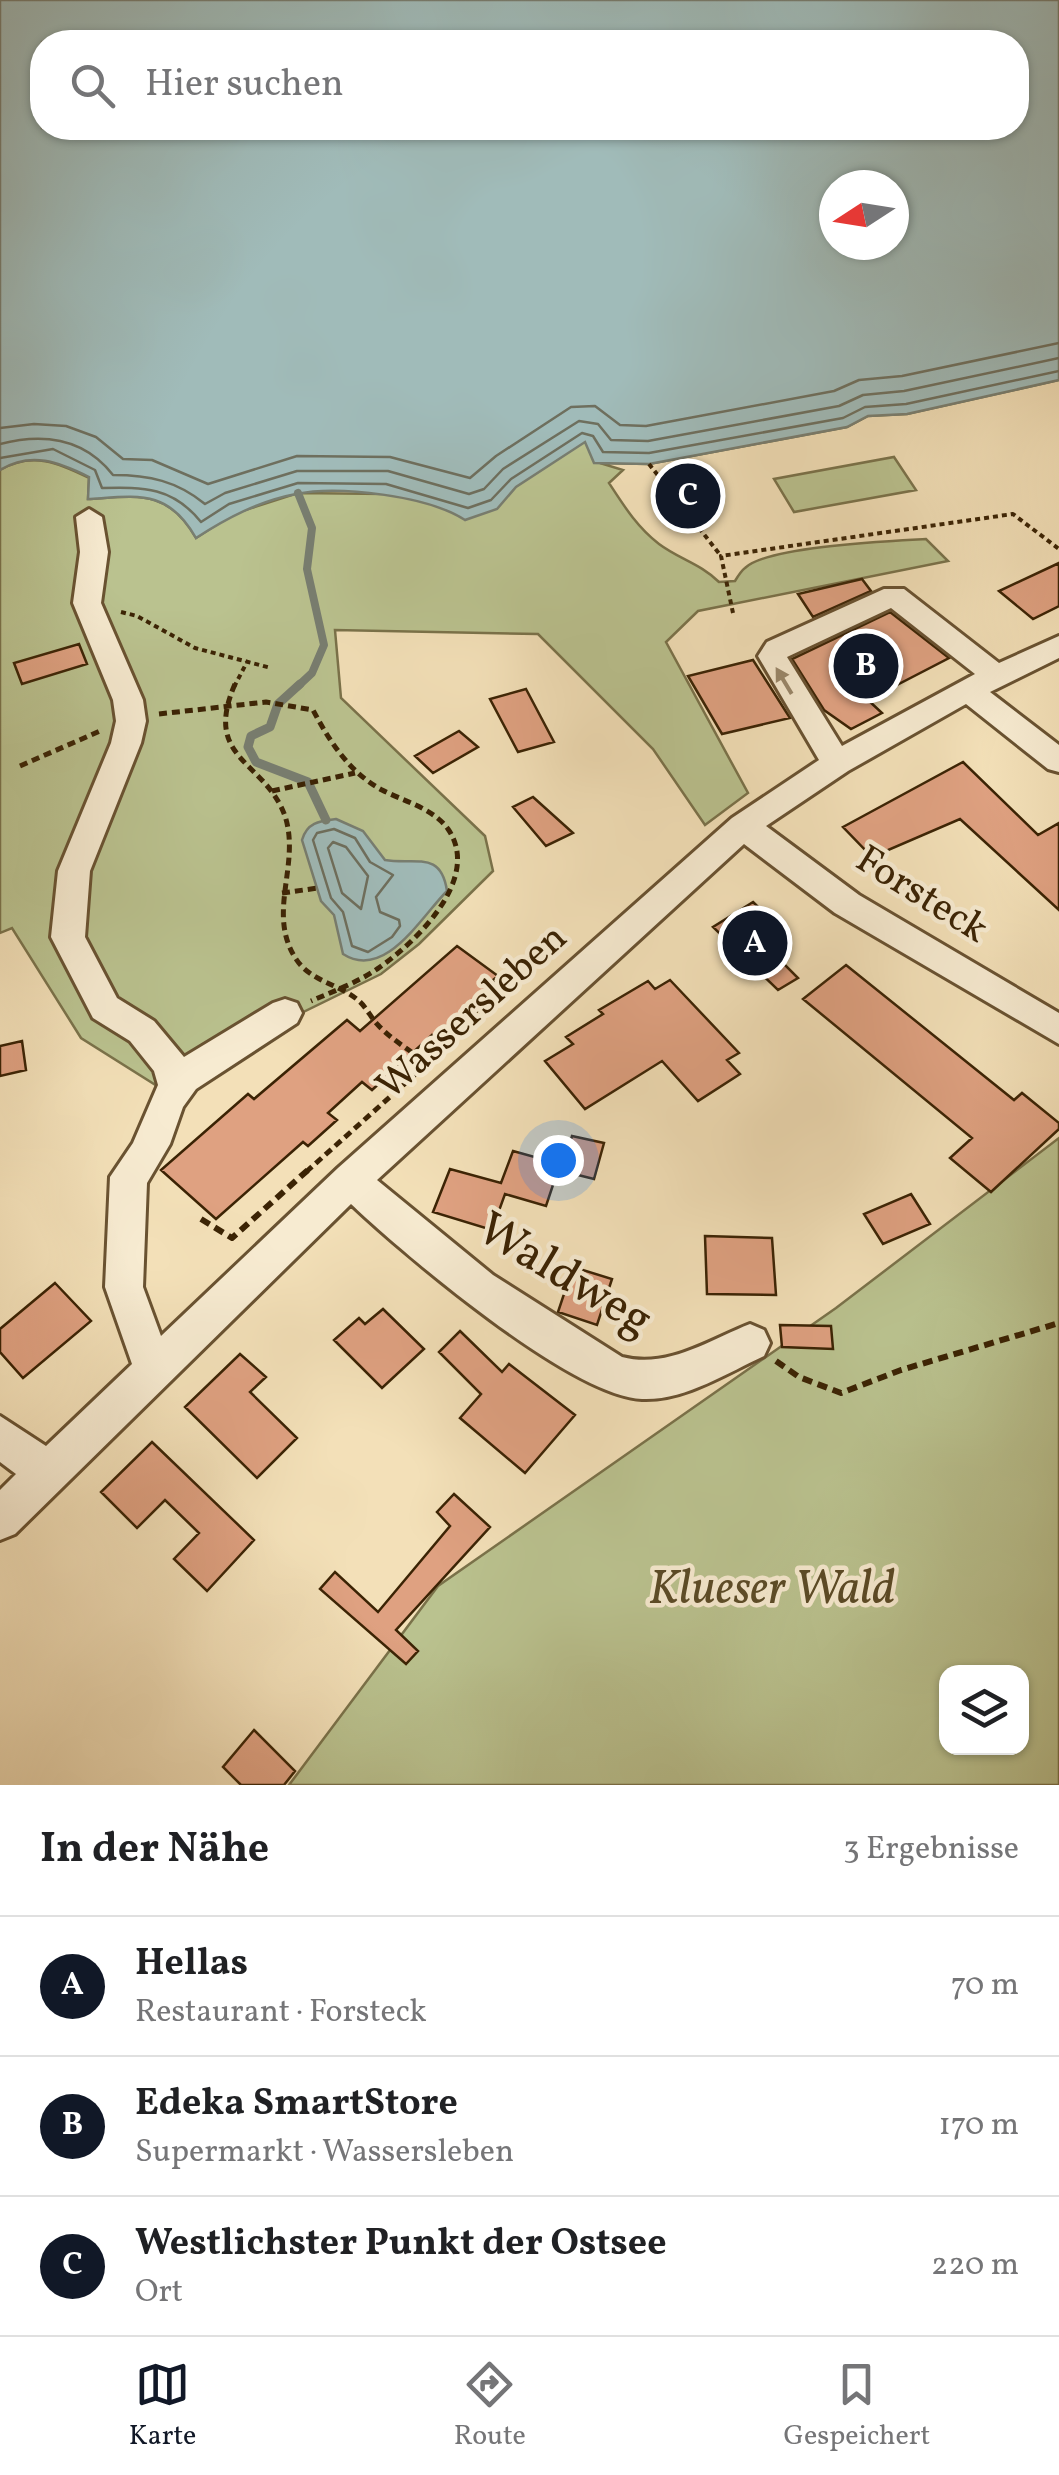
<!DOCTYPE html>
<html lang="de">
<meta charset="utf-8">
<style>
body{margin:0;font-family:Vollkorn,serif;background:#f2f2f2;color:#202124}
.controls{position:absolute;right:30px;bottom:30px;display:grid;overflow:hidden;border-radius:20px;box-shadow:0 2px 8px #0004}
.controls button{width:90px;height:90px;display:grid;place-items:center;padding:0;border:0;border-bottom:2px solid #e0e0e0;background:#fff;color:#202124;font:50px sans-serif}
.compass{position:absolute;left:819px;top:170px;width:90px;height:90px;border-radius:50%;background:#fff;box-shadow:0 2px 8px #0004;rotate:258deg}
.you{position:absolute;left:558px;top:1160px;width:35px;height:35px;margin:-25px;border:8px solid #fff;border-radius:50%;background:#1a73e8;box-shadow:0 0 0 15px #1a73e833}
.badge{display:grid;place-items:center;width:65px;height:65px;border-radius:50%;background:#111827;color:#fff;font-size:32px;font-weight:700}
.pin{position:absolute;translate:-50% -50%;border:5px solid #fff;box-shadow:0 2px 10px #0006}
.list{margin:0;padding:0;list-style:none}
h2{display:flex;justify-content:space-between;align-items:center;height:130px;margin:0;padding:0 40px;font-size:42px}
h2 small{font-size:32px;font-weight:400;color:#757577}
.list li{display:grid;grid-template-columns:65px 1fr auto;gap:30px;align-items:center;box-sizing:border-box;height:140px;padding:0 40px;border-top:2px solid #e0e0e0}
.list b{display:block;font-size:38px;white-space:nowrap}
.list p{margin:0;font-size:32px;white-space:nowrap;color:#757577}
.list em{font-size:32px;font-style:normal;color:#757577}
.icon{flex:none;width:55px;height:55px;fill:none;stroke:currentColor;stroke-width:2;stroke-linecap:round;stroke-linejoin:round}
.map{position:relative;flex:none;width:1059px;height:1785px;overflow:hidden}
.search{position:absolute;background:#fff;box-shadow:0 2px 8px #0004;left:30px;right:30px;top:30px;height:110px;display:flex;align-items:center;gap:25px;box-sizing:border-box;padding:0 35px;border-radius:40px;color:#757577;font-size:38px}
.sheet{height:550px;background:#fff}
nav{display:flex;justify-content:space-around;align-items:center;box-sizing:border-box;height:140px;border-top:2px solid #e0e0e0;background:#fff;font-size:28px;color:#757577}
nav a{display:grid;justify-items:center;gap:5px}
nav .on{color:#111827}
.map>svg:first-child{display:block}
.green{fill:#bac28f;stroke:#7a724a;stroke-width:2.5;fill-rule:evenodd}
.water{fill:#a0bbb9;stroke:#787e71;stroke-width:2.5;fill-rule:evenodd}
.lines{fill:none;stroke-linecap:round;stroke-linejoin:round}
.shore{stroke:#6e6f5e;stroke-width:2.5}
.stream-far1{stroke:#787e71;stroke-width:8}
.stream{stroke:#787e71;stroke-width:9}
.building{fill:#dfa181;stroke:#3b2304;stroke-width:2.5}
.minor-casing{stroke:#695231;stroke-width:6}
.path-far2{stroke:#3b2304;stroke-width:4;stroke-dasharray:5 4;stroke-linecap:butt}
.path-far1{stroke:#3b2304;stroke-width:5;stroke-dasharray:8 5;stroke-linecap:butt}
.path{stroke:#3b2304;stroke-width:6;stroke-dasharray:10 6;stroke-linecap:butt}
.minor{fill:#f7ebd1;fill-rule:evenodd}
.oneway{fill:#99876a}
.labels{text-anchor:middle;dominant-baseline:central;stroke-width:9;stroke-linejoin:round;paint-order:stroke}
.street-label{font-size:40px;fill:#3b2304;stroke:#f7ebd1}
.near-street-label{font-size:48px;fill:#3b2304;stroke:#f7ebd1}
.near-park-label{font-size:48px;font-style:italic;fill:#5b4b27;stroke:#f7ebd1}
</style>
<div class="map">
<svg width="1059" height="1785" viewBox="0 0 1059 1785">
<rect width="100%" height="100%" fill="#f3e0b8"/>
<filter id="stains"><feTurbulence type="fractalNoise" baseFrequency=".002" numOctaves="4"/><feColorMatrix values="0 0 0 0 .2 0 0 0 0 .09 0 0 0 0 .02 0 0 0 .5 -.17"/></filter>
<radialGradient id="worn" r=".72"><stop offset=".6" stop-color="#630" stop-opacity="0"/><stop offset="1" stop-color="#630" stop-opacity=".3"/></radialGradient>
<path class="green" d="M1059 380 907 414 868 416 847 427 649 464 600 463 623 470 609 483C624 506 637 527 659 544 679 559 701 564 719 582L735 581C738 576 741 571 745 568 768 546 891 541 926 539L948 561 698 611 666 642 748 793 705 825 653 749 538 634 335 630 341 698 485 836 493 871 419 944 381 974 291 1018 173 1096 81 1038 12 928 0 933V470C32 451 59 463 89 478L88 499C139 496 168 489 196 538L233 514 298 493 385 494 569 435Z
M894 457 916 490 794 512 774 479Z
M1059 1138V1785H289L438 1586 836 1308ZM946 1672H1022V1748H946Z"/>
<path class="water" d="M0 0H1059V380L907 414 868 416 847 427 649 464 594 463 585 442 516 487 497 509 465 520C428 496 339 485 296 494 259 501 227 518 196 538 168 489 139 496 88 499L89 477C59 462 31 451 0 470ZM42 42H1016V128H42ZM834 185H894V245H834Z
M336 819 363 831 385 860C415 865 441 850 447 891 421 917 385 981 343 954L334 915 321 901 302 840C307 822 320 821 336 819Z"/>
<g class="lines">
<path class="shore" d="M0 428 34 424 66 426 96 437 123 459 152 460 208 484 297 456 390 457 470 478 496 456 571 407 595 406 620 425 646 426 834 391 859 380 902 376 1059 343
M0 444C43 433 84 438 113 475 149 475 177 481 205 504L225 493 297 471H388L469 494 484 489 503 469 579 421 598 424 611 440 648 441 839 406 863 395 904 391 1059 358
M0 458 53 449 95 470 102 488C144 487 173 487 201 522L229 504 298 483 386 484 468 508 491 500 511 479 582 433 593 436 603 452 649 453 843 418 865 407 906 404 1059 371
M334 829 355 838 370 862 393 875 376 897 380 912 399 920 400 926 392 937 368 952 352 946 343 912 331 898 313 840 317 833Z
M333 842 346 847 368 876 361 909 342 893 328 848Z"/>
<path class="stream-far1" d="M297 687 312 673 324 645 307 569 312 528 298 493"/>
<path class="stream" d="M300 684 278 704 270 727 251 736 248 747 256 762 308 782 326 820"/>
</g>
<path class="building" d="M1059 563V606L1033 619 999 591Z
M862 579 871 591 813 617 798 594Z
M890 612 949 658 868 700 882 713 851 729 824 710 792 659Z
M79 644 87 664 22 684 14 663Z
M753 660 790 718 722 734 688 676Z
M526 689 554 742 518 752 490 699Z
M459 731 478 747 433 773 415 756Z
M963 762 1038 835 1059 823V910L960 819 872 857 843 827Z
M533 797 573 833 546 846 513 807Z
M753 902 789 937 770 950 798 978 778 990 713 927Z
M457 946 498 976 493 980 503 988 442 1043 432 1035 372 1090 362 1082 328 1113 337 1120 308 1146 303 1142 216 1219 161 1170 248 1094 254 1099 347 1020 360 1031Z
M846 965 1014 1100 1022 1093 1059 1123V1129L991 1192 950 1158 972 1138 803 999Z
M670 980 739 1053 727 1060 740 1074 698 1101 662 1061 585 1109 545 1061 573 1044 566 1037 603 1014 599 1010 648 981 655 989Z
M22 1041 26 1070 0 1076V1046Z
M572 1136 604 1143 594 1179 562 1171Z
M513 1151 560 1164 546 1206 505 1194 492 1230 433 1212 450 1169 501 1183Z
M911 1194 930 1224 883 1244 864 1214Z
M705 1236 772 1238 776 1295 707 1294Z
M573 1267 612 1279 597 1325 558 1312Z
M55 1283 91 1321 23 1378 0 1352V1329Z
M383 1309 424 1349 382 1388 334 1340 359 1318 365 1324Z
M780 1325 831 1326 833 1349 782 1347Z
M460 1331 502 1372 509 1364 575 1415 525 1473 460 1418 481 1394 439 1352Z
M240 1354 266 1377 250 1392 297 1438 257 1478 185 1407Z
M152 1442 254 1540 207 1591 174 1559 199 1533 165 1500 137 1528 101 1492Z
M454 1494 490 1527 396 1630 418 1651 406 1664 320 1589 335 1572 378 1612 450 1526 437 1512Z
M254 1730 295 1771 284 1785H241L223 1767Z"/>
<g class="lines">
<defs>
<path id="minor" d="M89 509 102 517 108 552 101 603 143 700 146 721 141 743 90 871 85 937 117 998 154 1021 184 1057 273 1003 285 999 297 1003 302 1013 297 1023 196 1089 183 1107 170 1144 147 1183 143 1287 161 1336 338 1168 732 818 819 760 758 656 767 642 884 589H904L999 663 1059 636V658L990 692 1059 745V772L1048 769 966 704 848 771 766 826 859 895 1059 1013V1044L835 913 744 844 377 1180 493 1275 622 1357C668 1369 709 1340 750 1324L764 1330 770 1343 764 1356C727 1373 684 1401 642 1399 571 1396 405 1255 351 1204L15 1534 0 1540V1490L16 1474 0 1462V1416L46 1446 132 1364 105 1287 110 1177 133 1143 158 1085 154 1071 130 1041 93 1018 51 937 58 871 111 743 116 721 113 700 73 603 80 552 76 517ZM891 608 975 674 842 746 787 657Z"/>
</defs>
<use href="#minor" class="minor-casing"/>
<path class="path-far2" d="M649 464 721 556
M121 612 137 616 195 648 271 668
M733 613 721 556 1013 514 1059 549
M234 687 247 662"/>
<path class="path-far1" d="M235 684C202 760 265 760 285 816 301 865 266 913 296 959 311 982 340 984 359 1001 367 1008 371 1018 378 1025 392 1040 411 1051 427 1063
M159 714 266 702 313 710C330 742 349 772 382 790 403 801 433 808 448 829 482 878 417 941 380 967 359 982 334 991 311 1001
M20 766 100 731
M272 791 355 773
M282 893 318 888
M306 1172 524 977"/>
<path class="path" d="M201 1219 232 1238 309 1169
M776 1361 799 1377 841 1393 901 1370 1059 1323"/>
<use href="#minor" class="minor"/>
</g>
<defs><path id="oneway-solid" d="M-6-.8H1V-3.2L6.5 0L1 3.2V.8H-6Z" transform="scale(2.5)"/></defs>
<use class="oneway" href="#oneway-solid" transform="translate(784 681) rotate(-121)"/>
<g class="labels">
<g class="street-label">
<text transform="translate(921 896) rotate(32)">Forsteck</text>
<text transform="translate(473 1013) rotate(-42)">Wassersleben</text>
</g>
<g class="near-street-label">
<text transform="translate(564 1276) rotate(31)">Waldweg</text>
</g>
<g class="near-park-label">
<text x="772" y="1590">Klueser Wald</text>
</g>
</g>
<rect width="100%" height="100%" filter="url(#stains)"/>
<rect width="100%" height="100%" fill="url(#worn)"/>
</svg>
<div class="controls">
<button><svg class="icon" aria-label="layers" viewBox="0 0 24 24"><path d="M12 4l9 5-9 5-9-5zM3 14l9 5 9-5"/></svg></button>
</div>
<svg class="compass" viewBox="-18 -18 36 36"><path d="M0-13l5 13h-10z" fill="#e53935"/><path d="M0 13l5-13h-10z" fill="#757577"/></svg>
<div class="you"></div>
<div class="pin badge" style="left:755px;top:943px">A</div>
<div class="pin badge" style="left:866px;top:666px">B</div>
<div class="pin badge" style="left:688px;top:496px">C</div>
<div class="search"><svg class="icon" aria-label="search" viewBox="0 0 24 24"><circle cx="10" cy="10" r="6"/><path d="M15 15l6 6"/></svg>Hier suchen</div>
</div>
<section class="sheet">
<h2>In der Nähe<small>3 Ergebnisse</small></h2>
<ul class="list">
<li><span class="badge">A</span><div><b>Hellas</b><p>Restaurant · Forsteck</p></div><em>70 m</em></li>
<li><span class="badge">B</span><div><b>Edeka SmartStore</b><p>Supermarkt · Wassersleben</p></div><em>170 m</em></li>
<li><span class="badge">C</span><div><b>Westlichster Punkt der Ostsee</b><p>Ort</p></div><em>220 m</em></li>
</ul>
</section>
<nav>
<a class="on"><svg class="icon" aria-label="map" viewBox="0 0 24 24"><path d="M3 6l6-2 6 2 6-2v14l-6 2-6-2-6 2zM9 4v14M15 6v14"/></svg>Karte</a>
<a><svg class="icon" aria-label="directions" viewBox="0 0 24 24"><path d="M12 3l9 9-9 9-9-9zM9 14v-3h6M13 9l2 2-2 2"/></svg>Route</a>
<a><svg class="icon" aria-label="saved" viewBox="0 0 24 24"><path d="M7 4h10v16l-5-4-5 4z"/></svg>Gespeichert</a>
</nav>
